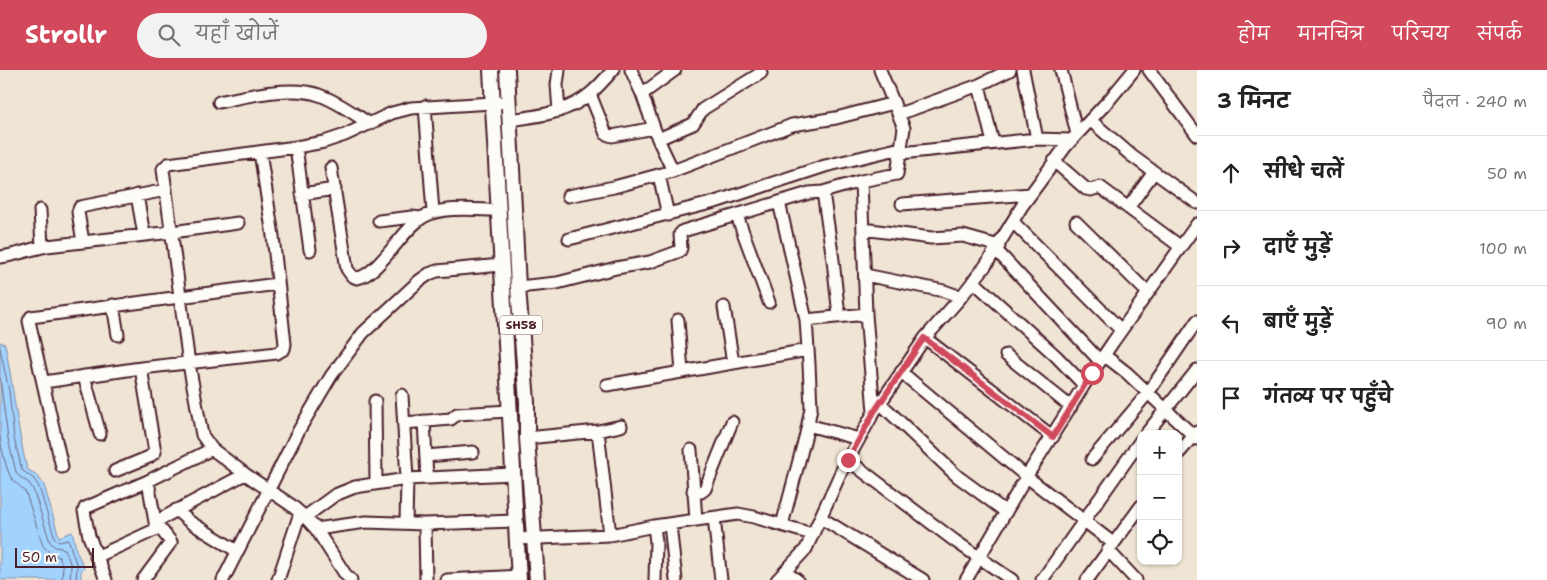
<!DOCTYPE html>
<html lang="hi">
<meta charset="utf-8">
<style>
body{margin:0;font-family:"Shantell Sans","Playpen Sans Deva",sans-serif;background:#f2f2f2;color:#222}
.controls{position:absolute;right:15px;bottom:15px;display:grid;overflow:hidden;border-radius:10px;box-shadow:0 1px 4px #0004}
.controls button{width:45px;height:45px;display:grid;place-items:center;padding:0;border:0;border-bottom:1px solid #e0e0e0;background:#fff;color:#222;font:25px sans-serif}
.scale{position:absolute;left:15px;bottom:12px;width:79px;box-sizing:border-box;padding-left:5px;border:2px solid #4a1f2b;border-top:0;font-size:14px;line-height:18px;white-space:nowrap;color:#4a1f2b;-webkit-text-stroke:4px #fdfcf7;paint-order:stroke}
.stop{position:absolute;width:15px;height:15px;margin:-11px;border:4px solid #d1495b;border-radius:50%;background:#fff}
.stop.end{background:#d1495b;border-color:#fff;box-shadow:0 1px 5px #0008}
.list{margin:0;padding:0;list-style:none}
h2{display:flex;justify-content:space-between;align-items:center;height:65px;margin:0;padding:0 20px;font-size:21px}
h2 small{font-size:16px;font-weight:400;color:#767676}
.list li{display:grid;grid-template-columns:32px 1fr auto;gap:15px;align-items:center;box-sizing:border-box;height:75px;padding:0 20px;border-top:1px solid #e0e0e0}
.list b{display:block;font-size:19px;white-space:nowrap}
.list em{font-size:16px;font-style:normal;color:#767676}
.icon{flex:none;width:28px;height:28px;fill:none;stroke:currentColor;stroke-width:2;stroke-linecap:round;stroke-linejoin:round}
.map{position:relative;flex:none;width:1197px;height:510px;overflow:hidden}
header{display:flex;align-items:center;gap:30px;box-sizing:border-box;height:70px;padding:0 25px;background:#d1495b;color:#fff}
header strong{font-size:24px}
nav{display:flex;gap:28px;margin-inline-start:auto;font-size:18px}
.search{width:350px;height:45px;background:#f2f2f2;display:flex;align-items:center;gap:12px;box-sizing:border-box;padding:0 18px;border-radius:28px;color:#767676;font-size:19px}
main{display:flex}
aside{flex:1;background:#fff}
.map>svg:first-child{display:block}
.water{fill:#a2d3ff;stroke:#7f8baa}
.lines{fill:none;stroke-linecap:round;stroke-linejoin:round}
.shore{stroke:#6d6780;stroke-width:1}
.minor-casing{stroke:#4a1f2b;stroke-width:15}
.major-casing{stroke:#4a1f2b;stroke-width:18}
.minor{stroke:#fdfcf7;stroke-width:11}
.major{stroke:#fdfcf7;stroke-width:14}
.route{stroke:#d1495b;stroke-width:6}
.labels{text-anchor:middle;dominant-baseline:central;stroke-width:4.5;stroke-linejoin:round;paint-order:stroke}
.shield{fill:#fdfcf7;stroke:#806168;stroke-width:1}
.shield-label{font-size:12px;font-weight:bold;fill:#4a1f2b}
</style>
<header>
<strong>Strollr</strong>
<div class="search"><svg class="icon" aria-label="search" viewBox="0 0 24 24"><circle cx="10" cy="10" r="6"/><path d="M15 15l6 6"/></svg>यहाँ खोजें</div>
<nav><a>होम</a><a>मानचित्र</a><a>परिचय</a><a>संपर्क</a></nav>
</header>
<main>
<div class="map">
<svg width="1197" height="510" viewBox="0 0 1197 510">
<rect width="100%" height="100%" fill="#f0e5d4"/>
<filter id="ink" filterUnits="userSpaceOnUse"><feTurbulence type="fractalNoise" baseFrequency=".02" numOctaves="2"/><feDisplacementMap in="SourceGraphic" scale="10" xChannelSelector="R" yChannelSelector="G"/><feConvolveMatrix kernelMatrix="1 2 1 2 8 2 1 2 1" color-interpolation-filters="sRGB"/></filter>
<g filter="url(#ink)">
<path class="water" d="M0 272 5 274C13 315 17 358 27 399L37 405 44 415 59 467 72 462 73 464 76 480 84 498 81 501V510H0Z"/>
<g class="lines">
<path class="shore" d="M0 278 9 321 14 368 22 400 34 409 39 417 55 469 59 472 67 470 69 471 72 482 77 496 76 510
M0 308 8 369 16 402 20 407 29 413 33 419 50 472 55 477 65 479 71 496 70 510
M0 366C1 377 6 400 12 409 16 415 23 417 26 423L43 476 48 481 59 487 63 496 62 510"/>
<defs>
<path id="minor" d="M631 0 642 24 658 69 673 101
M1023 0 1037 69
M1061 0 1077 64
M1149 0 1197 65
M979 15 993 73
M590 24 606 64 612 66 654 58
M642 24 675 0
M219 32C246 26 293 15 319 25 337 31 354 44 370 54
M425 36 433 142
M559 41 557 15 559 0
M899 44 979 15 1010 0
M509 50C539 46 568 43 591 23 599 16 606 8 613 0
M1090 50 1132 86 1197 133
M658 69 693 54 703 39 761 3
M296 77 310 180
M901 83 1037 69 1071 70
M1054 91 1086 119 1091 120 1100 117 1181 177
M331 98 347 199 352 206 357 208C379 205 403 157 425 146 444 136 477 140 498 140
M659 105 668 145
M861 111 866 244 874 342
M823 122 833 190 839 246
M302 124 335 119
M137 125 144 165
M568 126 614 117 673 101 792 55 836 48 894 33
M779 132 806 250 809 294 811 338 806 364 782 455
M902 134 1031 124
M1128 138 1154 102
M40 140 42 177
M737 146 769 232
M379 151 412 147 421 148
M1013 152 1121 260
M1076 152 1148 223
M863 159 931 168 963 166 999 176
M569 169 715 132 825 96 901 78
M83 172 78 142 80 137 166 120
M996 180 1100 291
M0 187C17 185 30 179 47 176L172 162 238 153
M865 205 944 221 961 227
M973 211 1056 286 1084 315
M518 217 557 213 616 198 650 192 680 181 681 178 680 164 683 161 809 123 823 122 861 111 897 104 904 58 880 0
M113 235 118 265
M724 237 733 293
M678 250 682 302
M806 250 866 244
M925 268 1053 367
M1006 285 1071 337
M1104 285 1127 303 1197 369
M901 302 1027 407 1113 473
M84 306 100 364
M44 312 141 298 277 283 284 279 285 274 273 166 260 82
M607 315 808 280
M402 325 407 409 406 453
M375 331 376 412
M880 333 957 406 1006 442
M424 351 427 408
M404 353 451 349 457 344 509 341
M808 355 859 369
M598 361 610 465
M1146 364 1197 300
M527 368 598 361 621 356
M691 380 696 450
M1178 384 1197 362
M426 386 473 382
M1092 389 1148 323 1197 251
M848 390 955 471 1012 510
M62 397 29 251 31 247 277 214
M115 401 149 387 155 382 141 298
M693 421 701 422 705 419 732 352
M176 440 190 452 237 481
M305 447 335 425 355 417 407 409 513 404
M714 448 721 510
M821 448 923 510
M155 452 245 404
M425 454 426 510
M670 454 676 510
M654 456 656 472 655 510
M316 459 366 452 425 454 516 451
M517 469 610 465 654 456 738 444 754 447 812 464
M1108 480 1136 510
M96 487 159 458
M785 502 797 510
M106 510 89 466 84 441 85 438 148 411 212 379
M143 510 171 472 155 452 148 411
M223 510 299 360 331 306 363 263 419 211 429 204 437 201 501 195
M278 510 300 443
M351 510 345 504 316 459 305 447 291 435 245 404 212 379 202 365 189 294 163 99 168 94 296 77 324 72 345 65 392 43 411 38 509 32
M447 510 519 506
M777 510 806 479 842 400 874 342 925 268 961 227 986 195 1022 136 1066 76 1110 29 1134 0
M966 510 1028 404 1084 315 1113 272 1197 154
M1042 510 1141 370
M1087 510 1141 436"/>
<path id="major" d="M491 0 519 510
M507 0 518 217 527 332V368L537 510"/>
</defs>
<use href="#minor" class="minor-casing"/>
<use href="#major" class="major-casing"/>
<use href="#minor" class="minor"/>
<use href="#major" class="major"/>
</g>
</g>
<g class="lines" filter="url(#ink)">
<path class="route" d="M848 390 874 342 924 268 1053 367 1092 303"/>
</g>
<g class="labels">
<rect class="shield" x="500" y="245.5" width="42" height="19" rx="4"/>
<g class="shield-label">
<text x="521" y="255">SH58</text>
</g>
</g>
</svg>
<div class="controls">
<button>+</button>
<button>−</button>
<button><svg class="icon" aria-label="locate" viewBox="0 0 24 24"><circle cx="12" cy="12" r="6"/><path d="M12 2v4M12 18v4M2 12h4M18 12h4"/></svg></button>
</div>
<div class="scale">50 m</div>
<div class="stop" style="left:1092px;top:303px"></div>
<div class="stop end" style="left:848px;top:390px"></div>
</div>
<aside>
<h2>3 मिनट<small>पैदल · 240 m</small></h2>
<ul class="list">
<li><svg class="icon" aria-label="ahead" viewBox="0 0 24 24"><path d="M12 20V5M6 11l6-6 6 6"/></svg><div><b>सीधे चलें</b></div><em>50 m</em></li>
<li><svg class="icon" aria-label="right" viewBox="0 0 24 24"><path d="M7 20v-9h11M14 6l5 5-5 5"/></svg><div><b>दाएँ मुड़ें</b></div><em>100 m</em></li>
<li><svg class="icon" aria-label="left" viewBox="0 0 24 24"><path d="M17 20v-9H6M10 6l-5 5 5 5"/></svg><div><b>बाएँ मुड़ें</b></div><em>90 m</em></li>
<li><svg class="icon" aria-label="arrive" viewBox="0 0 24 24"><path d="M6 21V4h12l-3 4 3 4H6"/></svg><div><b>गंतव्य पर पहुँचे</b></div></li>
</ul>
</aside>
</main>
